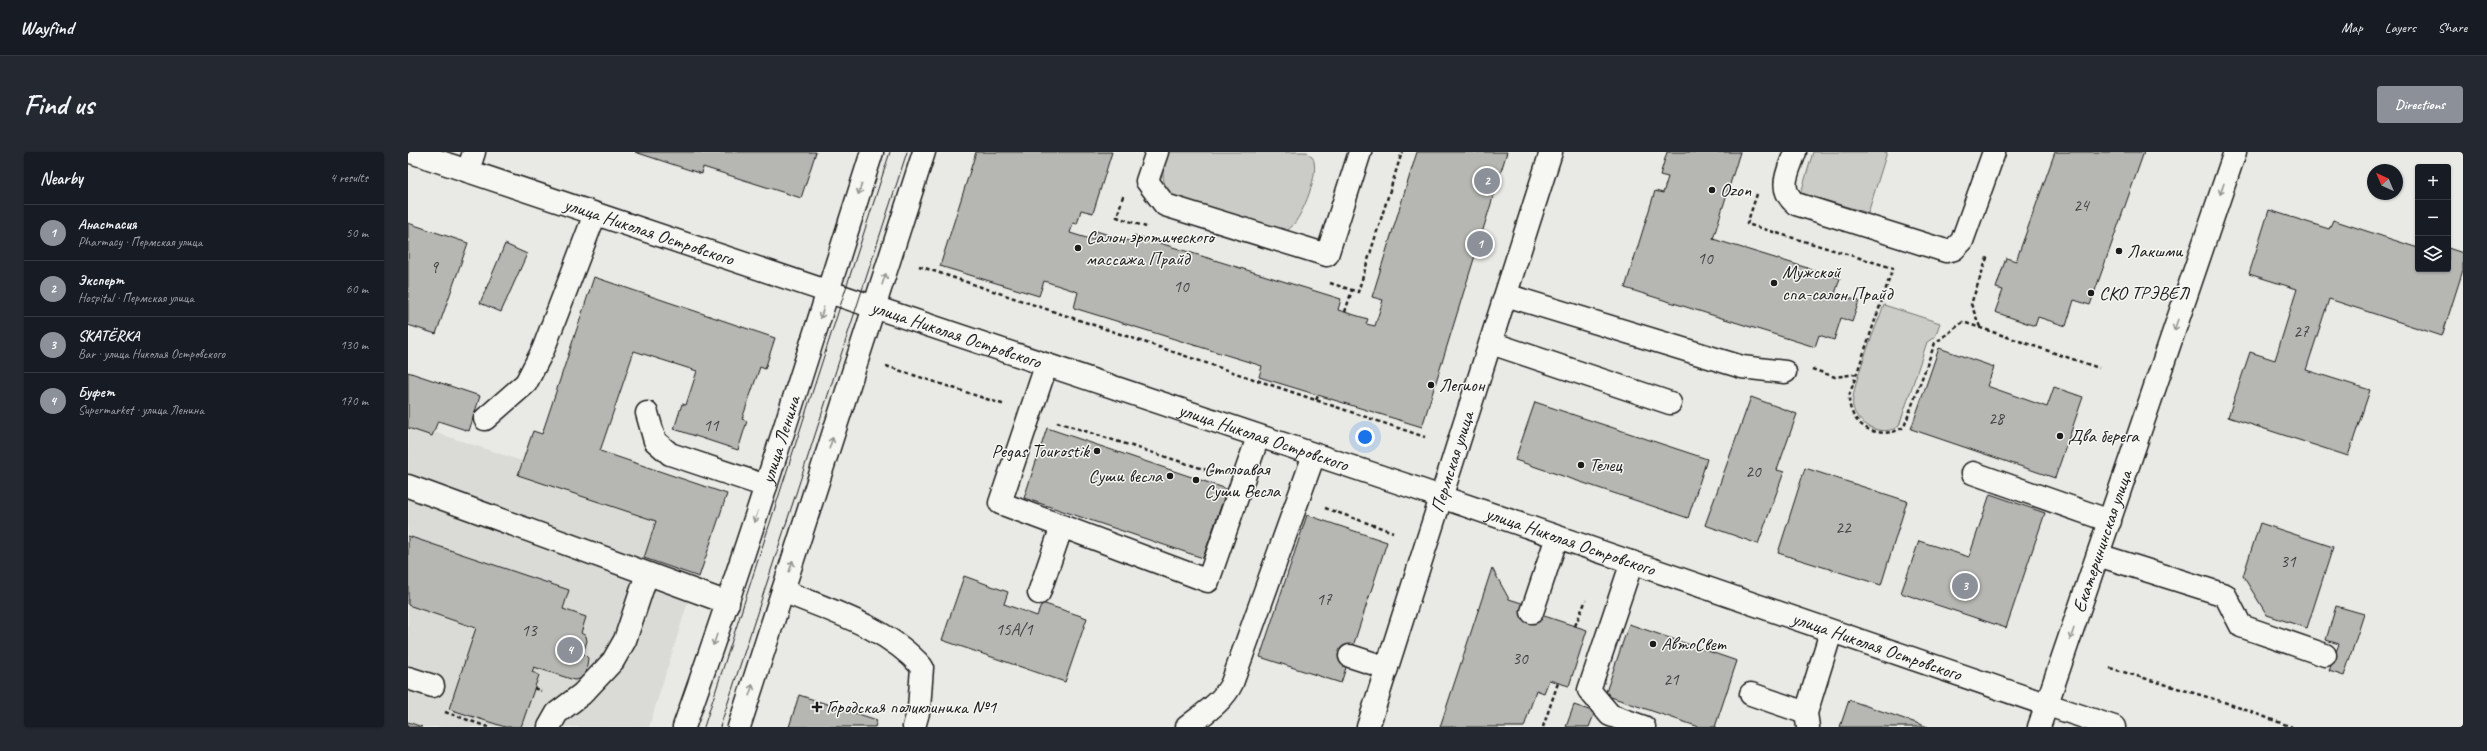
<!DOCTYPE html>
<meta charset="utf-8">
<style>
body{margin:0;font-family:Caveat,sans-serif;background:#242831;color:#f1f3f6}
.controls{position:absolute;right:12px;top:12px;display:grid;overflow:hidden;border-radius:4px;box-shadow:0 1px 3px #0004}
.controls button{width:36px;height:36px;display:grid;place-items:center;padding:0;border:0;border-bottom:1px solid #363941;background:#171b24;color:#f1f3f6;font:20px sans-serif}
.compass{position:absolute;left:1959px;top:12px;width:36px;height:36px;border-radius:50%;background:#171b24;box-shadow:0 1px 3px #0004;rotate:316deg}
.you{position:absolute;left:957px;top:285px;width:14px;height:14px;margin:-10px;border:3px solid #fff;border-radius:50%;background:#1a73e8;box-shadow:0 0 0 6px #1a73e833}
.badge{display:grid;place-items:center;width:26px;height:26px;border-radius:50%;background:#8c9099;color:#fff;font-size:13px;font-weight:700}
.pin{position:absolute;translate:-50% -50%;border:2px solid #fff;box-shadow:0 1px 4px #0006}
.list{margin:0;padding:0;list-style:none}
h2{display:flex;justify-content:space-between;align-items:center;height:52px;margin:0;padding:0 16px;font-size:17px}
h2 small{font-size:13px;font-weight:400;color:#9ea1a6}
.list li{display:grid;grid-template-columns:26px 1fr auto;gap:12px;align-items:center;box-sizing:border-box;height:56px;padding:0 16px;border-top:1px solid #363941}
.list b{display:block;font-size:15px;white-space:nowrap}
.list p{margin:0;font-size:13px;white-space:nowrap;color:#9ea1a6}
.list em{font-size:13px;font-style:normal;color:#9ea1a6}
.icon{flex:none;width:22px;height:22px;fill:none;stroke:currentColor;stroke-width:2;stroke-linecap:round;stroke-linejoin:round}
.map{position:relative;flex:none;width:2055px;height:575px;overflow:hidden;border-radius:4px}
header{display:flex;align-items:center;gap:24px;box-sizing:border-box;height:56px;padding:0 20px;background:#171b24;border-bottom:1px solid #363941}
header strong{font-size:19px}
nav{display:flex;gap:22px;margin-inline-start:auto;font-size:14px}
.intro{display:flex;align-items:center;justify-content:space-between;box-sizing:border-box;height:96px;padding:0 24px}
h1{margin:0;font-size:28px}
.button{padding:10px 18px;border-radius:4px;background:#8c9099;color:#fff;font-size:14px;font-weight:700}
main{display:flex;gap:24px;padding:0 24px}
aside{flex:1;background:#171b24;border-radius:4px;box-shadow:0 1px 3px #0004}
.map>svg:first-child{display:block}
.built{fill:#dadad6}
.green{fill:#cbcbc7;stroke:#747472}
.building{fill:#b6b6b3;stroke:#1c1c1c}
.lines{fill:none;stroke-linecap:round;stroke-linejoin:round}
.minor-casing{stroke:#1c1c1c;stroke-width:25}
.major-casing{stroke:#1c1c1c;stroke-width:25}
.path{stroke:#1c1c1c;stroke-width:2.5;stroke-dasharray:4 3;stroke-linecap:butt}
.minor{stroke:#f6f6f2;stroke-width:22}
.major{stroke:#f6f6f2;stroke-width:22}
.tram{stroke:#1c1c1c;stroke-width:1}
.oneway{stroke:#949492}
.poi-dot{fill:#1c1c1c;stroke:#f6f6f2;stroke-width:1.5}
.labels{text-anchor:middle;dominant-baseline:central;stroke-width:3;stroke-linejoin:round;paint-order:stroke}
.number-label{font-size:17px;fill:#424242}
.poi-label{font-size:19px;fill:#1c1c1c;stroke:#f6f6f2;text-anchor:start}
.street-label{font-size:19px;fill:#1c1c1c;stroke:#f6f6f2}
</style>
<header>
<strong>Wayfind</strong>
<nav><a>Map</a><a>Layers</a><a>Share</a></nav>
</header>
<div class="intro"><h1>Find us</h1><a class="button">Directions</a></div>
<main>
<aside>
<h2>Nearby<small>4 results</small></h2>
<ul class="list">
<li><span class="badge">1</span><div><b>Анастасия</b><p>Pharmacy · Пермская улица</p></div><em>50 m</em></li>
<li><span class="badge">2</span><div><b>Эксперт</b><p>Hospital · Пермская улица</p></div><em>60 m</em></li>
<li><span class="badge">3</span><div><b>SKAТЁRКА</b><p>Bar · улица Николая Островского</p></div><em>130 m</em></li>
<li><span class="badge">4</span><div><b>Буфет</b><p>Supermarket · улица Ленина</p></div><em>170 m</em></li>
</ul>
</aside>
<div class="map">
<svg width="2055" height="575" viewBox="0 0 2055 575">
<rect width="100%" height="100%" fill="#e9e9e5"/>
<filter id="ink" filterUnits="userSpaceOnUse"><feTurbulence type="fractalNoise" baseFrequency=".025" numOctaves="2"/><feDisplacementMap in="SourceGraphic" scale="8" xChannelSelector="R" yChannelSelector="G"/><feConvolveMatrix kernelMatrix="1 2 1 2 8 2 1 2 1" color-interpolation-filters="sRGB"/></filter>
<g filter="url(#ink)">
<path class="built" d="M0 276 24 284 26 280 114 309 110 323 248 369 236 406 288 424 241 575H14L0 570Z"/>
<path class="green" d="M760 0H899C902 3 906 6 906 10 910 25 893 69 880 78 877 80 872 79 868 80L763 44C752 28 754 18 760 0Z
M1405 0H1479L1460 61 1393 41Z
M1476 153 1532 171 1527 185 1519 190 1491 274C1483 280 1471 280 1462 275 1454 271 1447 264 1445 255 1441 239 1469 172 1476 153Z"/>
<path class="building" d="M227 0H408L393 46 295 15 294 22Z
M568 0H704L685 61 673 58 669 72 665 71 662 81 685 88 688 79 724 90 726 83 829 115 933 147 930 158 960 167 958 172 967 174 975 148 964 145 1009 0H1099L1014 275 851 225 854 214 666 156 670 140 636 129 631 144 532 114Z
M1259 0H1332L1305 87 1432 126 1427 142 1451 149 1444 170 1433 166 1426 188 1411 183 1407 195 1217 136 1247 39 1255 41 1260 25 1252 23Z
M1647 0H1736L1682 153 1666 148 1658 174 1630 165 1627 174 1587 160 1595 138 1588 136 1598 106 1608 109Z
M1861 58 1921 77 1925 68 2010 96V117H2040V96L2055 101V118L2034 184 1921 147 1898 218 1962 238 1940 304 1820 265 1842 200 1867 208 1889 137 1841 122Z
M0 71 60 91 28 182 0 173Z
M97 92 119 102 93 160 72 151Z
M186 125 367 186 357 217 352 215 334 267 339 269 330 298 266 277 274 252 278 253 289 219 226 199 192 299 319 342 291 425 236 406 248 369 110 323 125 279 134 282Z
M1531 196 1586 215 1579 234 1639 255 1646 235 1675 245 1647 326 1503 277Z
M0 220 72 244 61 279 30 269 24 284 0 276Z
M1343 245 1389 262 1369 318 1376 320 1350 392 1297 373Z
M1127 250 1299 307 1280 366 1107 308Z
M639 276 819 337 795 406 616 346Z
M1397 316 1499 349 1473 433 1370 401Z
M1582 342 1637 361 1598 476 1493 441 1511 389 1561 405Z
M899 363 979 390 933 531 852 505Z
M1852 371 1925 395 1899 476 1859 463 1835 424Z
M0 384 161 438 155 457 178 465 173 481 178 484 179 489 175 501 180 506 178 521 173 527 166 528 126 515 124 520 131 523 113 575H97L41 557 68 476 0 453Z
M1084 416 1101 447 1123 454 1124 460 1179 478 1161 534 1141 528 1136 541 1128 538 1116 575H1032Z
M556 424 600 440 596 452 629 464 634 451 679 466 657 530 534 488Z
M1928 454 1956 462 1936 524 1921 519 1931 492 1918 488Z
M1221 472 1329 509 1307 575H1291L1197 543Z
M391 543 469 568 467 575H381Z
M1441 548 1520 575H1432Z
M1166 553 1187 560 1181 575H1158Z
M0 570 14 575H0Z"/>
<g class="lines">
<defs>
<g id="minor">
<path id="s1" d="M3 0 1001 334 1640 553"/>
<path d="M749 0 739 29 757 53 919 103 952 0"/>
<path d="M1387 0C1380 21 1369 36 1388 52L1538 99 1546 97 1554 89 1586 0"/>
<path d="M60 19 66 0"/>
<path d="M1098 143 1334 215 1377 220"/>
<path d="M1083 191 1262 251"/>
<path d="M638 214 592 351 800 429 850 285"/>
<path d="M239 261 247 289 262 302 358 334"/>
<path d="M77 267 118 231 135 198 187 62"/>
<path d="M1565 321 1702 369"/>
<path d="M0 334 320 451"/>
<path d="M1690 403 1817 443 1833 474 1917 503"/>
<path d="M1224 410 1181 538 1202 563 1236 575"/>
<path d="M375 439C423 459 479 475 514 515L511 557 506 575"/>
<path d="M631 441 654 374"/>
<path d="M1124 460 1149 385"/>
<path d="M942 504 979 516"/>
<path d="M0 526 25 534"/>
<path d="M1343 542 1398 561"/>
<path d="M141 575 149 561 174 542 205 509 217 488 239 422"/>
<path d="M779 575C795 562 815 550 824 531L906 303"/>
<path id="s2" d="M960 575 1143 0"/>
<path d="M1400 575 1398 561 1423 480"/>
</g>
<g id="major">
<path d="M1640 553 1706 575"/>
<path id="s3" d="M276 575C344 385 403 192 464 0"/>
<path d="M331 575 516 0"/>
<path id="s4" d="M1631 575 1827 0"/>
</g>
</defs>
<use href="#minor" class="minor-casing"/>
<use href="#major" class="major-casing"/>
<path class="path" d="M1349 42 1339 72 1485 116 1441 244C1440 274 1471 290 1496 275L1527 191 1555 170 1691 216
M715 44 709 65 738 75
M511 114 1017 285
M922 131 950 140 994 0
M937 160 944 138
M1572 175 1563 152 1580 103
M478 214 597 253
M1404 217 1427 225 1448 222
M908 248 910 244
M649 270 808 321
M917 356 985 380
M1167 474 1178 448
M1702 516 1816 550 1884 575
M126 536 133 539
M37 560 80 575
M1135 575 1150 531"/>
<use href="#minor" class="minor"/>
<use href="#major" class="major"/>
<path class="tram" d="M296 575 482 0
M312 575 499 0"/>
</g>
<defs><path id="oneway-shaft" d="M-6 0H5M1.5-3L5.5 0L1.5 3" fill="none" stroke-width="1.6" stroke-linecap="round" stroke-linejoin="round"/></defs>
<g class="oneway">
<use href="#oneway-shaft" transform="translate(452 37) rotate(108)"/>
<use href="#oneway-shaft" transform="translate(1814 37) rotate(109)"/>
<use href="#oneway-shaft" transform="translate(476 127) rotate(-71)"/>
<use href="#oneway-shaft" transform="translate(414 161) rotate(107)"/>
<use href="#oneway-shaft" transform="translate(1768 173) rotate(109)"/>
<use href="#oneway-shaft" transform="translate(423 291) rotate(-72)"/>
<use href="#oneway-shaft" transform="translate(348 365) rotate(108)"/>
<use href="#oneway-shaft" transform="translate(383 414) rotate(-72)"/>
<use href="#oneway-shaft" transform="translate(1664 482) rotate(109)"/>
<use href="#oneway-shaft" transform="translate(307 488) rotate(109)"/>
<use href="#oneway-shaft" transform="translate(343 538) rotate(-72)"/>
</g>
</g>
<g class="poi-dot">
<circle cx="1304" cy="38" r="4"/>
<circle cx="670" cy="96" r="4"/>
<circle cx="1711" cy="99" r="4"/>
<circle cx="1366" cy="131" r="4"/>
<circle cx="1683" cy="141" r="4"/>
<circle cx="1023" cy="233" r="4"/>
<circle cx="1652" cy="284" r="4"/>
<circle cx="689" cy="299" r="4"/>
<circle cx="1173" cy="313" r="4"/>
<circle cx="762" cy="324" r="4"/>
<circle cx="788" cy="328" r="4"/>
<circle cx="1245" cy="492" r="4"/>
<path d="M407 549h4v4h4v4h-4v4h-4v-4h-4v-4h4z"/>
</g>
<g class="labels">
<g class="number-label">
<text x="1673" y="53">24</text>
<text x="1297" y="106">10</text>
<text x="26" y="115">9</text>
<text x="773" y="134">10</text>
<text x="1893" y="179">27</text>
<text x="1588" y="266">28</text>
<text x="303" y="273">11</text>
<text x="1345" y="319">20</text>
<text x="1435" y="375">22</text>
<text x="1880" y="409">31</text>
<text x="916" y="447">17</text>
<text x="606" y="477">15А/1</text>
<text x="121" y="478">13</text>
<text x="1112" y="506">30</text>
<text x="1263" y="527">21</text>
</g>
<g class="poi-label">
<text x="1312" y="38">Ozon</text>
<text x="678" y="85">Салон эротического<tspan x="678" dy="22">массажа Прайд</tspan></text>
<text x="1719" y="99">Лакшми</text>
<text x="1374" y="120">Мужской<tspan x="1374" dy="22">спа-салон Прайд</tspan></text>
<text x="1691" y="141">СКО ТРЭВЕЛ</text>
<text x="1031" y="233">Легион</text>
<text x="1660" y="284">Два берега</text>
<text x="681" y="299" text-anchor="end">Pegas Tourostik</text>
<text x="1181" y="313">Телец</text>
<text x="796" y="317">Столоавая<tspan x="796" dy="22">Суши Весла</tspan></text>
<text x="754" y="324" text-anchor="end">Суши весла</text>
<text x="1253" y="492">АвтоСвет</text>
<text x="418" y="555">Городская поликлиника №1</text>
</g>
<g class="street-label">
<text stroke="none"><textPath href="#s1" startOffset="251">улица Николая Островского</textPath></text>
<text stroke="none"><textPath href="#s1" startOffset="575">улица Николая Островского</textPath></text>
<text stroke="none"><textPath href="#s1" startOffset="899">улица Николая Островского</textPath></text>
<text stroke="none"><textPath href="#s3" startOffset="303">улица Ленина</textPath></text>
<text stroke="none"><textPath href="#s2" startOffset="278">Пермская улица</textPath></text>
<text stroke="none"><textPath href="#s1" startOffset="1223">улица Николая Островского</textPath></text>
<text stroke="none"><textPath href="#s4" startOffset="196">Екатерининская улица</textPath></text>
<text stroke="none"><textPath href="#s1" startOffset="1547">улица Николая Островского</textPath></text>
</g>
</g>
</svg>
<div class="controls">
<button>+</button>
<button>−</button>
<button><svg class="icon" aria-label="layers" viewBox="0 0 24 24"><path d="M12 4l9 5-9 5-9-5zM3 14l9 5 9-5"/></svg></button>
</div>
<svg class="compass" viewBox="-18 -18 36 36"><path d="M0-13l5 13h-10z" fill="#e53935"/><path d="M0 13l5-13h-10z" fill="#9ea1a6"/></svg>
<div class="you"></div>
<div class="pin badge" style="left:1072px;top:92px">1</div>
<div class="pin badge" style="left:1079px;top:29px">2</div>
<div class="pin badge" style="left:1557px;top:434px">3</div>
<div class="pin badge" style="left:162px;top:498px">4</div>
</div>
</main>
